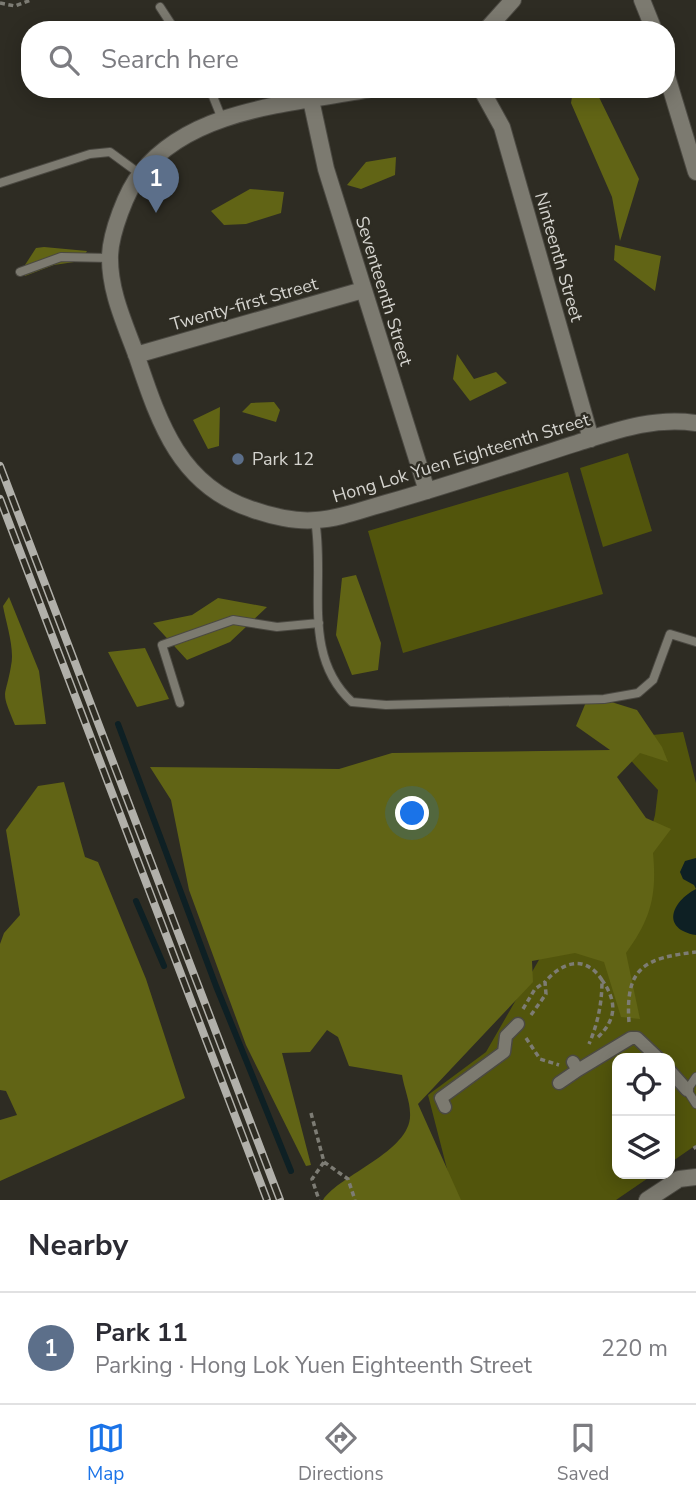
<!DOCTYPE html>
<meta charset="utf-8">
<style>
body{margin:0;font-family:"Nunito Sans",sans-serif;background:#f7f7f7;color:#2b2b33}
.controls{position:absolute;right:21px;bottom:21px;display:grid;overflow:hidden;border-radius:14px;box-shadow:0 4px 18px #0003}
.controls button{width:63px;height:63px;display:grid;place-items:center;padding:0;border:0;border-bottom:2px solid #e1e1e2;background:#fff;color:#2b2b33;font:35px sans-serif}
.you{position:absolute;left:413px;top:814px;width:24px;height:24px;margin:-18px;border:5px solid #fff;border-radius:50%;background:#1a73e8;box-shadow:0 0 0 10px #1a73e833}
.badge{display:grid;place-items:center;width:46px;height:46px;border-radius:50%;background:#1a73e8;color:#fff;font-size:23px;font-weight:700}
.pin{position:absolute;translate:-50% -58px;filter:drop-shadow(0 2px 4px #0008)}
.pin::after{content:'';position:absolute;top:37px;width:24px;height:21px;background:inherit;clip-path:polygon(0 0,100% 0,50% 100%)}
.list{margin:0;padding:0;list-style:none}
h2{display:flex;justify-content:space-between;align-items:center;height:91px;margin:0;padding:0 28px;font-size:30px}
h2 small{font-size:23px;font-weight:400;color:#7c7c81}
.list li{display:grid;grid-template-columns:46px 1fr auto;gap:21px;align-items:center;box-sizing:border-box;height:112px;padding:0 28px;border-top:2px solid #e1e1e2}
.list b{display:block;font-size:26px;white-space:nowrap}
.list p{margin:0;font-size:23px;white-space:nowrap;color:#7c7c81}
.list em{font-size:23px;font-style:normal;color:#7c7c81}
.icon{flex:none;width:38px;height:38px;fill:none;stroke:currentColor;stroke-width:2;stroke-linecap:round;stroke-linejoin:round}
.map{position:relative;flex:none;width:696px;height:1200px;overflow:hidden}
.search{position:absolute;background:#fff;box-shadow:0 4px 18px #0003;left:21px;right:21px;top:21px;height:77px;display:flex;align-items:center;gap:18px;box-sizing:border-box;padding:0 24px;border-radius:28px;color:#7c7c81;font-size:26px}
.sheet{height:203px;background:#fff}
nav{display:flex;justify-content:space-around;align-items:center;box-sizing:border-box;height:98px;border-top:2px solid #e1e1e2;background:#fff;font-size:19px;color:#7c7c81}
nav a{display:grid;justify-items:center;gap:4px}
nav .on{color:#1a73e8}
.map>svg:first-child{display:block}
.green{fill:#52550c}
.forest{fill:#616415}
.water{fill:#0e2024}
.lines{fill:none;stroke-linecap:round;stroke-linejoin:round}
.stream{stroke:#0e2024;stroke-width:6}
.service-casing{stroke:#4b4942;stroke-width:10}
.pedestrian-casing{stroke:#4b4942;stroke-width:15}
.minor-casing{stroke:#4b4942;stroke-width:18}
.path{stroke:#7d7c74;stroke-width:3.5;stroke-dasharray:5 3.5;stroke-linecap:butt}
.service{stroke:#7c7a70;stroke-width:8}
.pedestrian{stroke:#7c7a70;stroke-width:12}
.minor{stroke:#7c7a70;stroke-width:16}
.rail-casing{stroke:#b1b0aa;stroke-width:8}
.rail{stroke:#2e2c23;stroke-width:5;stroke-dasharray:16;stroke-linecap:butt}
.service-dot{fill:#5c6f8a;stroke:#2e2c23;stroke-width:2.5}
.labels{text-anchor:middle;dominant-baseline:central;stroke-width:5;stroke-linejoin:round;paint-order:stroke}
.street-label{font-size:18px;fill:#d4d3ce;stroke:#2e2c23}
.poi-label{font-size:18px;fill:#d4d3ce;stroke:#2e2c23;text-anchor:start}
</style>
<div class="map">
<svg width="696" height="1200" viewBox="0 0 696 1200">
<rect width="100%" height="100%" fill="#2e2c23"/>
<path class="green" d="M628 453 652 531 603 547 580 468Z
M568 472 603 594 403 653 368 531Z
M683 732 696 783V1145L670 1163V1058H617V1174H654L616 1200H455L428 1095 486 1052 563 918 638 880 655 815 658 790 611 739Z"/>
<path class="forest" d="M595 89 639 179 620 241 612 197 571 103 573 91Z
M396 157 395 175 361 189 347 185 366 162Z
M250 189 284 192 281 213 246 224 224 225 211 211Z
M615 245 661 256 655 291 614 260Z
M44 247 87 251 81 261 54 265 25 276V265L36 248Z
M457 354 474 379 496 372 507 383 470 401 453 379Z
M274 402 280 410 276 422 242 412 251 403Z
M220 407 219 446 208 449 193 420Z
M356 575 381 643 378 670 352 675 336 635 342 578Z
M9 597 39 671 46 724 15 725C0 688 5 701 11 666 15 649 6 623 3 606Z
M218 598 267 607 230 642 187 660 153 623 192 615Z
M145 648 169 699 137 707 108 652Z
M589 695 637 710 662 747 668 762 640 753 617 777 646 818 671 829 653 853C657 895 651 919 626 953L640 1019 621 1017 604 962 575 953 532 961 533 982 418 1104 461 1200H323C340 1174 413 1151 410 1113 410 1101 404 1088 402 1075L349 1066 338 1037 327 1030 310 1052 282 1053 311 1165 306 1166 246 1045 189 890 171 800 150 767 339 769 392 753 610 750 576 726Z
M64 782 85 857 98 862 146 979 185 1098 0 1181V1120L17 1115 6 1091 0 1090V944L4 933 20 915 6 830 38 786Z"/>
<path class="water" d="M696 858V935C661 929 671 902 696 889L694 885 683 879 680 872 685 861Z"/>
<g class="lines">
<path class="stream" d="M118 724 216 986 291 1171
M136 901 164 966"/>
<defs>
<path id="service" d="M160 7 175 30
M210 89 222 119
M0 183 90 154 110 152 140 174
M20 272 61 257 110 258
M315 520C326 582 300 654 352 702L386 705 604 699 638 693 653 680 670 634 696 642
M180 703 162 645 233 620 277 627 319 623
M696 1077 687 1090 696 1104"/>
<path id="pedestrian" d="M573 1062 578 1070 631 1038H637L658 1058
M670 1071 687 1090
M559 1083 578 1070
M445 1107 441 1098 504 1052 506 1036 518 1024"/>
<path id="minor" d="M642 0 654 30
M486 30 513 0
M666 73 696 172
M371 89C295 104 193 107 141 173 126 191 111 233 110 255 109 291 125 324 137 357 159 422 179 485 251 509 270 516 296 522 316 520 339 519 364 509 386 503 450 485 514 463 577 443 618 430 653 417 696 423
M481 89 502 127 591 439
M311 100 326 169 427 491
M136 355 363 290
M647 1200 679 1179 696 1177"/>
</defs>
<use href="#service" class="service-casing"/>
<use href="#pedestrian" class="pedestrian-casing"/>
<use href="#minor" class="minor-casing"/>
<path class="path" d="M0 3 15 6 31 0
M523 1009 535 989 545 982
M531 1015 546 994 545 982C562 962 585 954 602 980 602 1003 598 1023 589 1044
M629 1022C625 967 645 958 696 952
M598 1037C617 1019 617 1001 602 980
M526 1038 540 1059 559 1065
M311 1113 324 1162 312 1179 319 1200
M694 1146 696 1149
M324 1162 348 1179 355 1200"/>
<use href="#service" class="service"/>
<use href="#pedestrian" class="pedestrian"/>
<use href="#minor" class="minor"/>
<defs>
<path id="rail" d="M0 466 280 1200
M0 499 267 1200"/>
</defs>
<use href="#rail" class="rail-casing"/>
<use href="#rail" class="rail"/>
</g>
<circle class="service-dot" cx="238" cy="459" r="7"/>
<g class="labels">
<g class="street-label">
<text transform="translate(559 257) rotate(74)">Ninteenth Street</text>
<text transform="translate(384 291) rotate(73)">Seventeenth Street</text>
<text transform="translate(244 304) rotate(-16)">Twenty-first Street</text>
<text transform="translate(461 458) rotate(-17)">Hong Lok Yuen Eighteenth Street</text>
</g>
<g class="poi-label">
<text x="252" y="459">Park 12</text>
</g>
</g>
</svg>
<div class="controls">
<button><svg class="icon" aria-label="locate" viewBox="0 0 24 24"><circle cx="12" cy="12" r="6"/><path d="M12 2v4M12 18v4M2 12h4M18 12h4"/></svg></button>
<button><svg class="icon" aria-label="layers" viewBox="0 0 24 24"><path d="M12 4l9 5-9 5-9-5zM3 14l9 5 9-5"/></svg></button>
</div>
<div class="you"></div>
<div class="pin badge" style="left:156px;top:213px;background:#5c6f8a">1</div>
<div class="search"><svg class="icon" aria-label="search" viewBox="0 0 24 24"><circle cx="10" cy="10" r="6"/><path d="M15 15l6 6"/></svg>Search here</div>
</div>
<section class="sheet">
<h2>Nearby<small></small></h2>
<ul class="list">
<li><span class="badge" style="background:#5c6f8a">1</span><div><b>Park 11</b><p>Parking · Hong Lok Yuen Eighteenth Street</p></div><em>220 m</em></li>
</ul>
</section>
<nav>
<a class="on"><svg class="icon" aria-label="map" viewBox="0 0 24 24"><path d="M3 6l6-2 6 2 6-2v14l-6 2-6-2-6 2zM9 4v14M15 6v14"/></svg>Map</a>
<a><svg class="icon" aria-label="directions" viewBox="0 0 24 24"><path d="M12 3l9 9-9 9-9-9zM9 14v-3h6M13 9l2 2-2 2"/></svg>Directions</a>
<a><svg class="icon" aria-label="saved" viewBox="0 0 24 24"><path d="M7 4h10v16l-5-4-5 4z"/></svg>Saved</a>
</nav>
